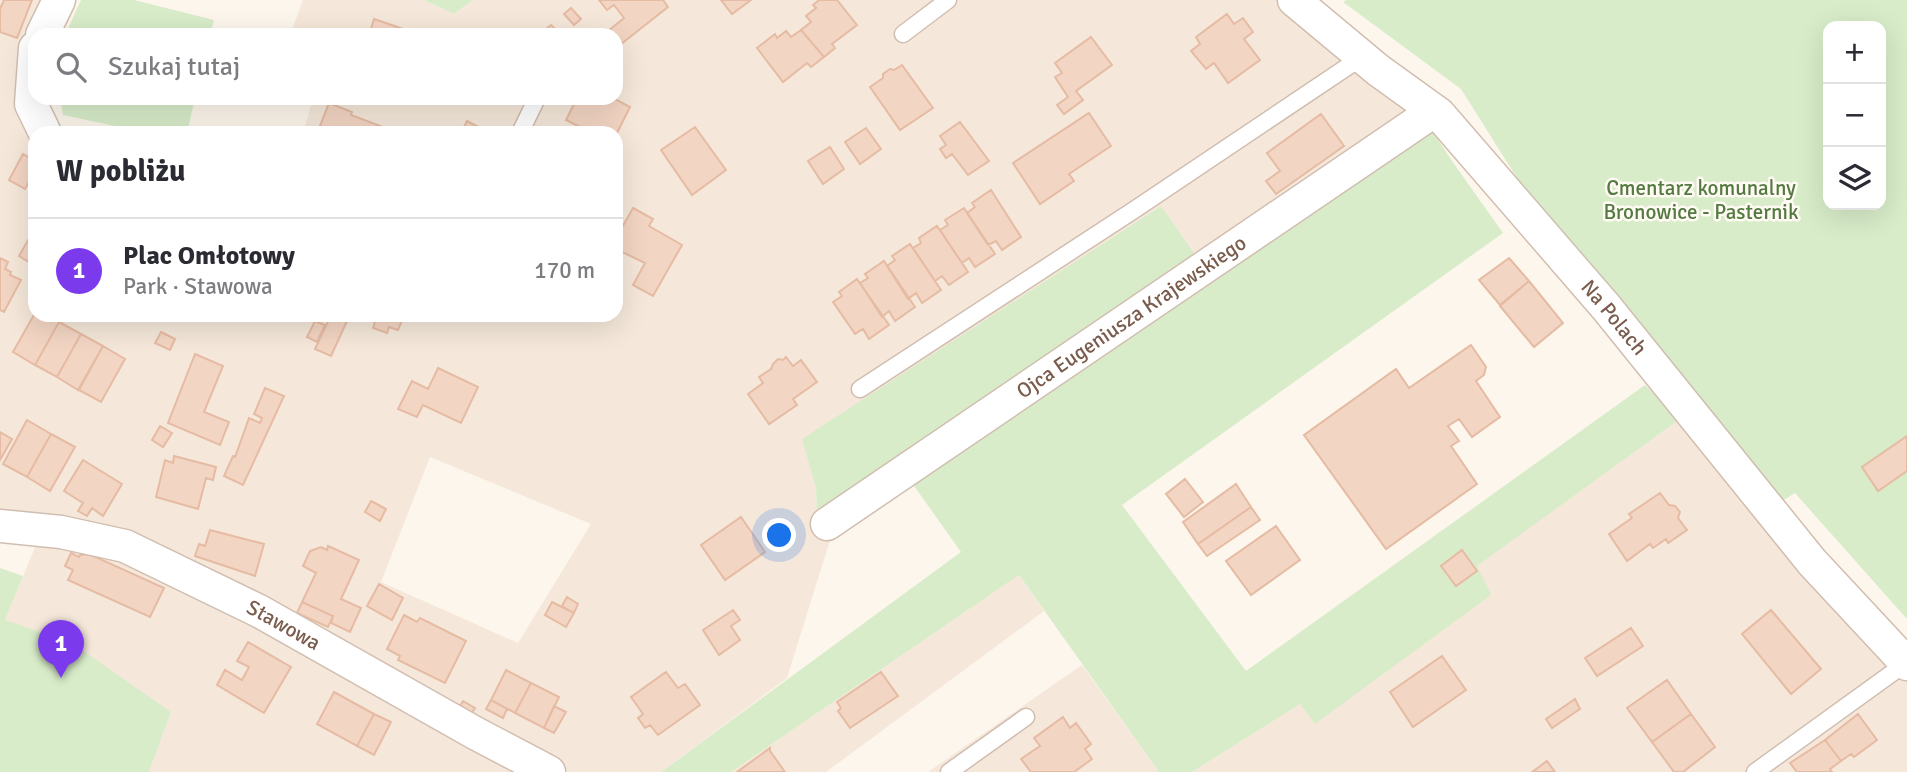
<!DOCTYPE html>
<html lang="pl">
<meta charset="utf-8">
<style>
body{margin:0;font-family:Signika,sans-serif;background:#f2f2f3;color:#2b2b33}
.controls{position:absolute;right:21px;top:21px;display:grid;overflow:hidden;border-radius:14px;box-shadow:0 7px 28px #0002}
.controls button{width:63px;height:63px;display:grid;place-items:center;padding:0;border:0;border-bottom:2px solid #e1e1e2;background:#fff;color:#2b2b33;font:35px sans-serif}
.you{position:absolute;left:780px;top:536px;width:24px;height:24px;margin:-18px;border:5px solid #fff;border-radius:50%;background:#1a73e8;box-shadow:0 0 0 10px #1a73e833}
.badge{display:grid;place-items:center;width:46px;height:46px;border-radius:50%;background:#7c3aed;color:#fff;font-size:23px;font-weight:700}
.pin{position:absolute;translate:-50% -58px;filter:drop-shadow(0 2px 4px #0008)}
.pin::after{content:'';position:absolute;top:37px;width:24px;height:21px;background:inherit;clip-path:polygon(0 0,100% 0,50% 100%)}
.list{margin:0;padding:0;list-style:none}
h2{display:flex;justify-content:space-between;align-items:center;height:91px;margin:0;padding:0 28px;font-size:30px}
h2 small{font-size:23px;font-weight:400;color:#7c7c81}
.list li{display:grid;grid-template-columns:46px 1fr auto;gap:21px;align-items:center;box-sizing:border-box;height:105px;padding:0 28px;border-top:2px solid #e1e1e2}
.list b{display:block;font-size:26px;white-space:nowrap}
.list p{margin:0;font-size:23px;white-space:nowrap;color:#7c7c81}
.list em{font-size:23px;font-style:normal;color:#7c7c81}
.icon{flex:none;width:38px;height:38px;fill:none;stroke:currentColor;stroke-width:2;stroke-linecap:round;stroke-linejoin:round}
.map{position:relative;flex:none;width:1907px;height:772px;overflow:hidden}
.search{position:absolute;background:#fff;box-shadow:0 7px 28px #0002;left:28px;top:28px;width:595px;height:77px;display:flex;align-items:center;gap:18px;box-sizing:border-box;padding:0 24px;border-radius:21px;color:#7c7c81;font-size:26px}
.panel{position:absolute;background:#fff;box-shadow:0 7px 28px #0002;left:28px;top:126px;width:595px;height:196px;border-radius:21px}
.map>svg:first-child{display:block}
.residential{fill:#f5e8da;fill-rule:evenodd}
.green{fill:#d8ecc9;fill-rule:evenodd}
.building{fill:#f3d5c3;stroke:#e6bba3;stroke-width:2}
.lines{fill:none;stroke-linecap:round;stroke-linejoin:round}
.lane-casing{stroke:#d1beb0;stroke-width:19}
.street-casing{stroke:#d1beb0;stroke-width:35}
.lane{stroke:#fff;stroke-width:16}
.street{stroke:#fff;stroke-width:32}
.labels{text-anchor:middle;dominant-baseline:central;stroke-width:5;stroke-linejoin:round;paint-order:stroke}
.park-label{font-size:21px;fill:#537a41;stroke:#fffaf3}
.street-label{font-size:21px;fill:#7a5c4d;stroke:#fffaf3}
</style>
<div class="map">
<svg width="1907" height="772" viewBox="0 0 1907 772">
<rect width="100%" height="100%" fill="#fdf6ec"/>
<path class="residential" d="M0 0H46L35 137V315H616V133H303L313 98H616V35H290L303 0H424L454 14 473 0H1278L1296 11 1417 108 1201 262 1161 206 803 439 816 488 817 519 831 537 787 678 661 772H568L239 589 0 511ZM430 457 591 524 518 643 381 582Z
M1680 419 1907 681V772H1192L1300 704 1315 723 1476 566Z
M38 540 110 552 189 586 530 772H149L171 712 5 620Z
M1019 575 1044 611 826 772H731Z
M1082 665 1159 772H928Z"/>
<path class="green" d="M81 0H134L214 20 210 35H65Z
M424 0H473L454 14Z
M1347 0H1907V619L1795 493 1782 501 1517 178 1461 89 1343 2ZM1828 26H1881V205H1828Z
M60 98H195L187 133H148L63 115Z
M1417 108 1452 161 1503 233 1122 505 1246 671 1645 385 1680 419 1477 566 1491 595 1315 724 1300 704 1192 772H1159L1019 575 731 772H661L961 552 912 483 817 519 816 488 802 439 1161 206 1200 261Z
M0 568 23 576 5 620 72 643 171 712 149 772H0Z"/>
<path class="building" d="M4 0H32L17 38 0 32V9Z
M599 0H663L668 7 616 48V35H603L624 18 614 5 607 10Z
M721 0H751L732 14Z
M819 0H837L857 25 832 44 835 48 824 57 801 30 811 22 806 16 816 8 813 5Z
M571 8 581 19 574 25 564 14Z
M1227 14 1234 24 1243 18 1253 32 1244 39 1260 60 1228 83 1214 63 1206 69 1191 51 1200 44 1196 37Z
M374 19 421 35H369Z
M551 25 562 35H538Z
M801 30 824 57 811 67 807 63 783 82 757 48 775 34 777 38 786 31 791 37Z
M1091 37 1112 65 1076 91 1083 100 1064 114 1057 105 1068 97 1055 77 1062 73 1055 63Z
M902 65 933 108 900 130 870 87 883 78V74L890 69 894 70Z
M577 98H613L630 107 616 135V133H592L566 120Z
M329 103 352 112 351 115 383 127 381 133H324L326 128 320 126Z
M1089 113 1111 146 1069 174 1074 181 1040 204 1013 163Z
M1321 114 1344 146 1276 194 1266 181 1280 171 1267 153Z
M467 121 490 133H461Z
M960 122 989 161 968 175 952 154 946 158 940 149 946 145 940 136Z
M695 127 726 170 692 195 661 150Z
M866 128 881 149 860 164 845 142Z
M830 147 844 169 823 184 808 161Z
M23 154 35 161V171L25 189 9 180Z
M991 190 1021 237 1002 250 996 241 988 245 967 213 975 207 972 203Z
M633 208 653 219 649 226 682 245 653 296 633 285 645 263 616 249V238Z
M964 208 995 254 975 267 969 258 962 263 940 230 948 225 945 220Z
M937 226 968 272 949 285 942 276 935 281 913 248 921 243 919 238Z
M35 228V266L19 256Z
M910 244 941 290 922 303 916 293 908 299 887 266 895 260 892 256Z
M0 258 8 262 5 269 11 272 10 275 21 280 4 312 0 310Z
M1509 258 1529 281 1500 305 1479 280Z
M884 261 915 307 895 321 889 311 882 317 860 283 868 278 865 274Z
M857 279 889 325 869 339 863 329 855 334 833 302 842 296 839 292Z
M1529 281 1563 323 1534 347 1500 306Z
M35 313V315H48L59 322 35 365 13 352Z
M331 315 347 321 331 356 315 349Z
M358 315H404L398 330 389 327 387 333 373 328 375 322Z
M315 321 325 325 317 342 307 337Z
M59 322 81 334 57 377 35 365Z
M161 332 175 339 170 350 155 343Z
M81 334 103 346 78 390 57 377Z
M1471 345 1486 367 1484 375 1476 381 1500 417 1472 437 1459 419 1448 426 1459 441 1451 446 1477 484 1386 549 1304 435 1396 369 1409 388Z
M103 346 125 359 101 402 79 390Z
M195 354 223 366 204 412 229 422 220 445 168 423Z
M786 357 793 366 801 360 817 382 793 399 797 405 769 424 748 394 763 383 759 377 771 369 773 364 778 359 783 360Z
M438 368 478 387 461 423 423 405 417 417 398 409 412 381 428 389Z
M265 388 284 396 243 485 224 476 233 456 235 457 249 418 260 423 262 418 254 414Z
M27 420 51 434 27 477 3 464Z
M160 426 172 433 163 447 152 440Z
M0 432 12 439 0 460Z
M51 434 75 447 50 491 27 477Z
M1907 436V471L1878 491 1862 467Z
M174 456 216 467 213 480 206 478 198 509 156 497 165 460 173 463Z
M83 460 122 484 103 516 92 508 87 516 78 511 83 503 64 491Z
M1185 479 1203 502 1184 517 1166 494Z
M1236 484 1251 507 1198 544 1183 522Z
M1660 493 1669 505 1675 506 1680 512 1678 518 1687 530 1668 543 1666 539 1653 548 1650 544 1627 561 1609 534 1632 518 1629 514Z
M371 501 386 509 380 521 365 512Z
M1251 507 1260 520 1207 556 1198 544Z
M741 517 765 552 725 580 701 545Z
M1276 526 1300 560 1251 595 1226 561Z
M210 530 264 544 255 576 195 556 199 544 205 546Z
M328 546 359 560 341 599 361 608 350 632 331 623 333 616 302 602 316 573 303 566 310 551 321 547 327 550Z
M1462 550 1477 571 1456 586 1441 566Z
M71 553 79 557 80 555 89 554 164 588 150 617 68 580 73 570 65 566Z
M379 584 403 598 392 620 367 606Z
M567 597 578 604 574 613 562 606Z
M302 602 333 616 328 627 297 613Z
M552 602 574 613 566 627 545 615Z
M733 610 740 620 731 626 740 640 719 655 703 630Z
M1771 610 1821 669 1791 694 1742 634Z
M404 615 417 622 420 618 466 641 445 683 398 660 400 656 387 649Z
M1631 628 1643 646 1597 676 1585 658Z
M248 642 291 667 264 713 217 685 225 670 242 680 249 667 237 661Z
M1442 656 1466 690 1413 727 1390 692Z
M506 670 531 683 515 713 491 700Z
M666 672 678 688 685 684 700 705 658 735 650 725 645 728 638 718 643 714 631 697Z
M881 672 898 696 850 728 838 711 841 708 837 702Z
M1667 680 1691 714 1652 742 1627 708Z
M531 683 559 697 544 728 515 713Z
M334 692 374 714 357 746 317 724Z
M1575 699 1580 709 1552 728 1546 719Z
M491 700 507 709 503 718 486 709Z
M463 701 475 708 467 720 456 713Z
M554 706 566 712 554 733 544 728Z
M374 714 391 722 374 755 357 746Z
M1691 714 1715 747 1683 772H1674L1652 742Z
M1858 714 1877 740 1854 757 1851 754 1841 761 1825 740Z
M1063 717 1070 728 1076 723 1091 744 1085 749 1092 759 1074 772H1031L1021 759 1040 746 1034 738Z
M1825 740 1841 761 1830 769 1832 772H1797L1790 763Z
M770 748V751L785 772H737Z
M1547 761 1555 772H1532Z"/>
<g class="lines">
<defs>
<path id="lane" d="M903 34 948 0
M520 133 537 98
M860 389 1134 210 1362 57
M949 772 1026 717
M1755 772 1906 663"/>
<g id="street">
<path id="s1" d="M1294 0 1378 70 1439 114 1606 307 1812 562 1907 664"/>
<path d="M42 35 59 0"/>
<path d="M35 48 31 104 45 133"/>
<path id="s2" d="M827 524 1434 111"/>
<path id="s3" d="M0 526 61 532 125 546 259 611 475 733 549 772"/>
</g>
</defs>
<use href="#lane" class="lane-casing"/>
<use href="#street" class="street-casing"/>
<use href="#lane" class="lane"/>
<use href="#street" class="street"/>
</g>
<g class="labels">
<g class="park-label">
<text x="1701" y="188">Cmentarz komunalny<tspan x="1701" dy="24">Bronowice - Pasternik</tspan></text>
</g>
<g class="street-label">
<text stroke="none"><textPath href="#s2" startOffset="368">Ojca Eugeniusza Krajewskiego</textPath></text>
<text stroke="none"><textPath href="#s1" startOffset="453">Na Polach</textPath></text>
<text stroke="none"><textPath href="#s3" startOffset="304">Stawowa</textPath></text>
</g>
</g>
</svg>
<div class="controls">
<button>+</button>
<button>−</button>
<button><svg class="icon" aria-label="layers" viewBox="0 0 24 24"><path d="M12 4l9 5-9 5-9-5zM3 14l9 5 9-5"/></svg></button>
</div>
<div class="you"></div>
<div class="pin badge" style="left:61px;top:678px">1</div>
<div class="search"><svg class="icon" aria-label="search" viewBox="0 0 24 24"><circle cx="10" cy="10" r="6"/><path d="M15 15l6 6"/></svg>Szukaj tutaj</div>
<section class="panel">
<h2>W pobliżu<small></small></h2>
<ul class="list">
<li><span class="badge">1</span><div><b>Plac Omłotowy</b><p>Park · Stawowa</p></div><em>170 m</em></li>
</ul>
</section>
</div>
